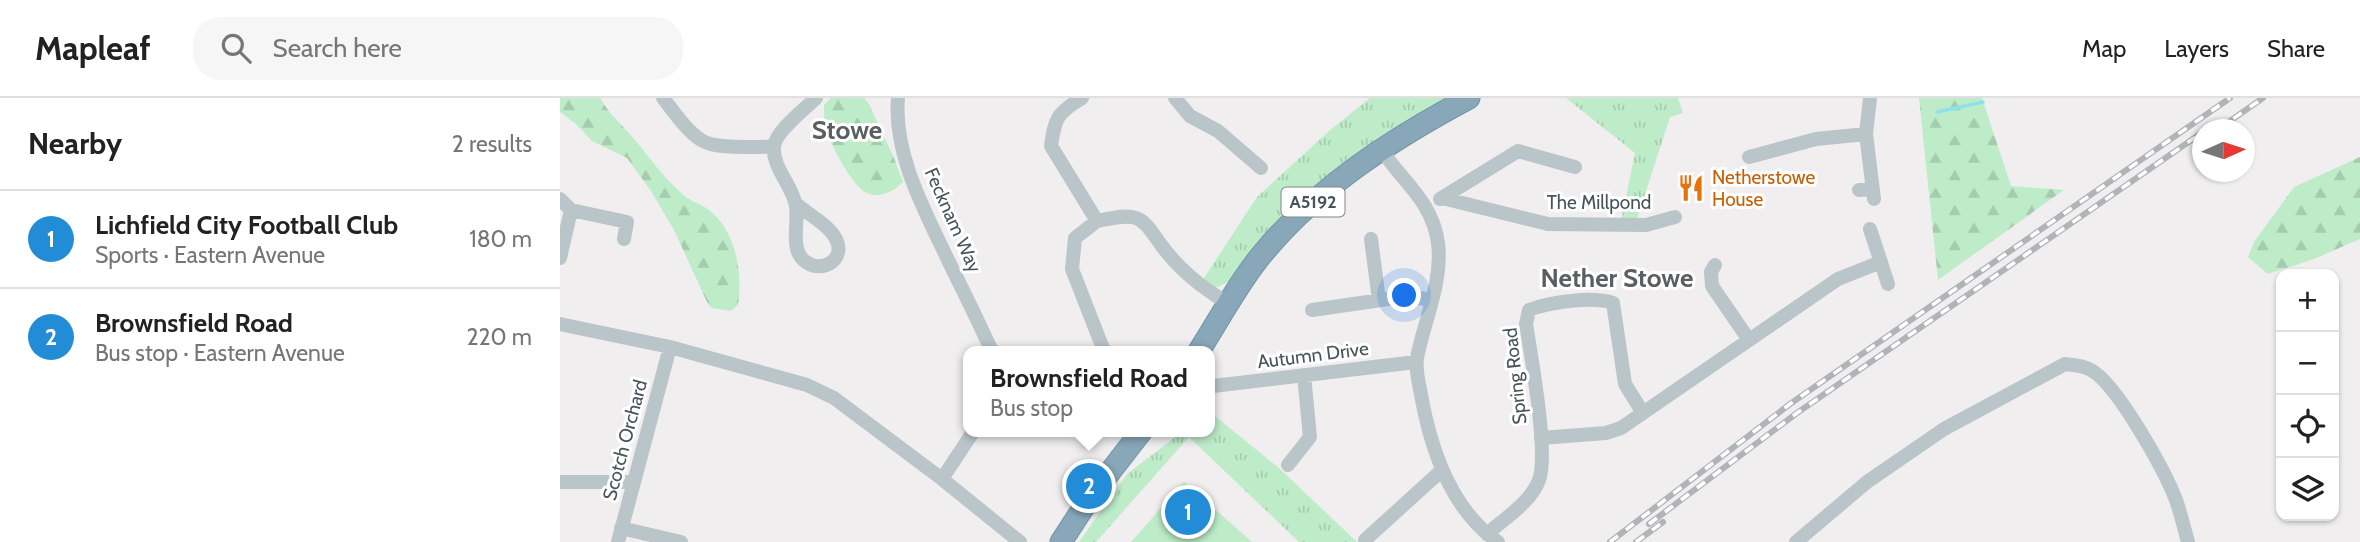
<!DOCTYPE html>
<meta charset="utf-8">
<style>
body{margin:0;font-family:Cabin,sans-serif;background:#f6f6f6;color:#222}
.controls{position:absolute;right:21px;bottom:21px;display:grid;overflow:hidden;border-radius:14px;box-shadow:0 2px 5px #0004}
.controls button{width:63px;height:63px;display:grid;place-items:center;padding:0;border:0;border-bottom:2px solid #e0e0e0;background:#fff;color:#222;font:35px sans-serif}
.compass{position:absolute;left:1632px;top:21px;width:63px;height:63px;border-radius:50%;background:#fff;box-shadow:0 2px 5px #0004;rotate:87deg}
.you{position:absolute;left:845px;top:198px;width:24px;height:24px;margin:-18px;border:5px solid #fff;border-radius:50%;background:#1a73e8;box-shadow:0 0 0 10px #1a73e833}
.badge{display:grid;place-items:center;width:46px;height:46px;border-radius:50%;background:#228cd6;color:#fff;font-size:23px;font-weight:700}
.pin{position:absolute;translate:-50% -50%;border:4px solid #fff;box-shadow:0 2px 7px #0006}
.popup{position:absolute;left:403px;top:248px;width:252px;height:91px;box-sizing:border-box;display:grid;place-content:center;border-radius:14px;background:#fff;filter:drop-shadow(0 2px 5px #0005);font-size:23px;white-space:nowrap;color:#767676}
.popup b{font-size:26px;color:#222}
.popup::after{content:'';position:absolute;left:50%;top:100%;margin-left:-14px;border:14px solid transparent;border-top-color:#fff}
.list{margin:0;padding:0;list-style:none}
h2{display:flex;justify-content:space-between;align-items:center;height:91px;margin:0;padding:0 28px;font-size:30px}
h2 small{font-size:23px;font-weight:400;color:#767676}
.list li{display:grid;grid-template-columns:46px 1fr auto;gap:21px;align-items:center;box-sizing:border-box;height:98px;padding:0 28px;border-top:2px solid #e0e0e0}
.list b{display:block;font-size:26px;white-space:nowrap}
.list p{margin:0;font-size:23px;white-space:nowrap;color:#767676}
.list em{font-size:23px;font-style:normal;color:#767676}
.icon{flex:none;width:38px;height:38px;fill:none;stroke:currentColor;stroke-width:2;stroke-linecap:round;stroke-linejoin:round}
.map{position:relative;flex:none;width:1800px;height:444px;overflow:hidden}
header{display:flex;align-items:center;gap:42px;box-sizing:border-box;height:98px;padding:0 35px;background:#fff;border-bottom:2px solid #e0e0e0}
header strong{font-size:33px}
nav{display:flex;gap:38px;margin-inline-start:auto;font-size:24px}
.search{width:490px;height:63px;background:#f6f6f6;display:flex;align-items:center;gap:18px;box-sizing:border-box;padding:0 24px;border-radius:28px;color:#767676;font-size:26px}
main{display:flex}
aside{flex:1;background:#fff}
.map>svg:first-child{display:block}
.grass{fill:url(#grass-tufts)}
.forest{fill:url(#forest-firs)}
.pitch{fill:#beecc9}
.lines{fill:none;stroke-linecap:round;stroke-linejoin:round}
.stream{stroke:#8de2e7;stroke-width:3.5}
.highway-casing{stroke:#7393a6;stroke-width:23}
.minor{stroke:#bac5ca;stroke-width:14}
.highway{stroke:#88a8ba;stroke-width:21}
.rail-casing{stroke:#b0b4b8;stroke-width:6}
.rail{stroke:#fff;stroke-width:3.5;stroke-dasharray:10;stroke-linecap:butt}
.labels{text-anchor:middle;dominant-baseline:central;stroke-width:6;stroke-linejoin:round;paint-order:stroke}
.shield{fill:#fff;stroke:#7e878c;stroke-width:2}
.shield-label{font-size:18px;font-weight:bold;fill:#47545a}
.food-label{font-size:19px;fill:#c56008;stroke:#fff;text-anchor:start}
.street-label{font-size:19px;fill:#47545a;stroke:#fff}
.district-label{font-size:26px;font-weight:bold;fill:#5b5f62;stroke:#fff}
</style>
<header>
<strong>Mapleaf</strong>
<div class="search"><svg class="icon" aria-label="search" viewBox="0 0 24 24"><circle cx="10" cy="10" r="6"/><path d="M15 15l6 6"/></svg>Search here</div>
<nav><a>Map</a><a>Layers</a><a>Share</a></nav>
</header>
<main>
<aside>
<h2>Nearby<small>2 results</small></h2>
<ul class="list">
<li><span class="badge">1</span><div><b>Lichfield City Football Club</b><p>Sports · Eastern Avenue</p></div><em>180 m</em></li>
<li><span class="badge">2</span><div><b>Brownsfield Road</b><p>Bus stop · Eastern Avenue</p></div><em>220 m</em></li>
</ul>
</aside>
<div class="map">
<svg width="1800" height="444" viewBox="0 0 1800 444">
<defs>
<pattern id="grass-tufts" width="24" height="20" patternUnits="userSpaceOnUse" patternTransform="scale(1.75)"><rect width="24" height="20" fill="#beecc9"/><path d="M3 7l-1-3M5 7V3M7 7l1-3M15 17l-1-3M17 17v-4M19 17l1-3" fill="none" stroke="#a5ccaf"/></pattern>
<pattern id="forest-firs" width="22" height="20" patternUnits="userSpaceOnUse" patternTransform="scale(1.75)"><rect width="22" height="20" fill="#beecc9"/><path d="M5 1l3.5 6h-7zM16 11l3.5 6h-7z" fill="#a5ccaf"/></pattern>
</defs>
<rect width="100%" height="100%" fill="#f0eeee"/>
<path class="grass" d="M810 0H891C850 22 810 45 773 74 751 91 730 112 710 132 691 150 679 187 652 190L642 183 697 99 769 33Z
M1006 0H1118L1123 15 1110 19 1076 124 1061 123 1075 55Z
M650 314 720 371 797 444H739L629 339 536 444H519L567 376 622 334H650Z"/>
<path class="forest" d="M0 0H40C49 16 63 28 75 42 89 59 104 80 121 95 129 103 140 105 149 112 176 133 183 175 178 207L171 213 152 210 148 206 114 132 91 93 67 60 32 43 16 26 0 14Z
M271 0H304L309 6 334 60 343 84C334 93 320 101 307 95 293 90 269 44 266 30 264 23 264 15 264 7Z
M1359 0H1422L1451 88 1504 92 1378 182Z
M1800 59V141L1754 161 1708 176 1688 159 1694 144 1734 89Z"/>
<path class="pitch" d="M624 384 692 444H571Z"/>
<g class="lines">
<path class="stream" d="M1377 14 1423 4"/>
<defs>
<path id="highway" d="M639 253C659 222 680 182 704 154 759 88 834 40 909 0
M501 444 529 401 581 334"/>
</defs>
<use href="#highway" class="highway-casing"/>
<path class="minor" d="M103 0C114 14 126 32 141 42 156 52 195 48 214 49
M338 0C333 56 365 113 388 162 403 192 418 223 432 253
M522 0C497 15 495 20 491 48L537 123C549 121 565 116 576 120 586 123 593 136 599 144 618 171 641 189 669 206
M615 0 630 18 658 33 701 70
M1310 0 1306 36 1314 101
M821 51C843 85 872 102 878 145 883 184 864 223 857 260 855 274 860 289 862 302 872 355 893 413 938 444
M1189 59 1256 41 1306 36
M1299 92 1313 91
M882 100 988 126 1086 127 1115 119
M0 101 11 112 0 160
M880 101 958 53 1015 69
M236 106C248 116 269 127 276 141 286 161 263 176 246 164 229 153 239 125 236 108 233 88 212 70 214 48 216 33 245 11 256 0
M11 112 67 124 64 141
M537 123 515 140 512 171 544 253
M1310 131 1328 186
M811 141 819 202
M1155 167 1151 174 1152 188 1189 242
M752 212 849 198 871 202
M0 226 110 249 247 287 274 300 382 381 460 444
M653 288 856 264
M981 340 1046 335 1061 330 1278 181 1321 164
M728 367 750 339 744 277
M382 381 413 334
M0 384H74
M61 430 121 444
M927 436C944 421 971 404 979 382 989 356 971 258 966 226L969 212C990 204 1033 198 1053 205L1065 286 1083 315
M805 442 881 373
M58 444 110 249
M1236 444 1307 384 1384 331 1505 266C1514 267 1522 267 1531 272 1557 286 1605 373 1616 402 1621 416 1624 430 1628 444"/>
<use href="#highway" class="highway"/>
<defs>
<path id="rail" d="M1657 32 1703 0
M1089 426 1237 315 1643 34
M1050 444 1230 306 1670 0
M1076 444 1103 424"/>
</defs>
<use href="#rail" class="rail-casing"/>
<use href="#rail" class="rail"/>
</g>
<defs>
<symbol id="restaurant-bare" viewBox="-9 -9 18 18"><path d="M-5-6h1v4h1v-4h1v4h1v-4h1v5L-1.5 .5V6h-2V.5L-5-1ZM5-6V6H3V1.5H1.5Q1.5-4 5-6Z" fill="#e8710a" stroke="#fff" stroke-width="2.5" paint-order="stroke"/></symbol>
</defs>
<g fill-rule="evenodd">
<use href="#restaurant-bare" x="1112" y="71" width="38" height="38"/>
</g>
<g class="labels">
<rect class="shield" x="721.5" y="89.5" width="63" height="29" rx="5"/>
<g class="shield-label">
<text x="753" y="104">A5192</text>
</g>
<g class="food-label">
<text x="1152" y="79">Netherstowe<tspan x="1152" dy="22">House</tspan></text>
</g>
<g class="street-label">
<text x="1039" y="104">The Millpond</text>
<text transform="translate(393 122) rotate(66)">Fecknam Way</text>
<text transform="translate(753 257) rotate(-7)">Autumn Drive</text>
<text transform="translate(955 278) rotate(-96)">Spring Road</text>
<text transform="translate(65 342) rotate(-75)">Scotch Orchard</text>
</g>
<g class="district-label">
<text x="287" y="32">Stowe</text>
<text x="1057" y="180">Nether Stowe</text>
</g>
</g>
</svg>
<div class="controls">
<button>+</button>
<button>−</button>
<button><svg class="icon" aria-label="locate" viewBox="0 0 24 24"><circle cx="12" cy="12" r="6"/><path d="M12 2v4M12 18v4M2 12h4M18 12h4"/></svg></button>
<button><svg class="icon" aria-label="layers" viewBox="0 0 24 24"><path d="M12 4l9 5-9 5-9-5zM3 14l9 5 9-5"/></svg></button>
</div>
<svg class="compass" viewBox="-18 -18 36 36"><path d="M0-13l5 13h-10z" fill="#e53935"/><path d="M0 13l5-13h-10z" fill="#767676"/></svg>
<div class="you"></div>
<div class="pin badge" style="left:628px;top:414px">1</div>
<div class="pin badge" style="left:529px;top:388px">2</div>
<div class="popup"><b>Brownsfield Road</b>Bus stop</div>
</div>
</main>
